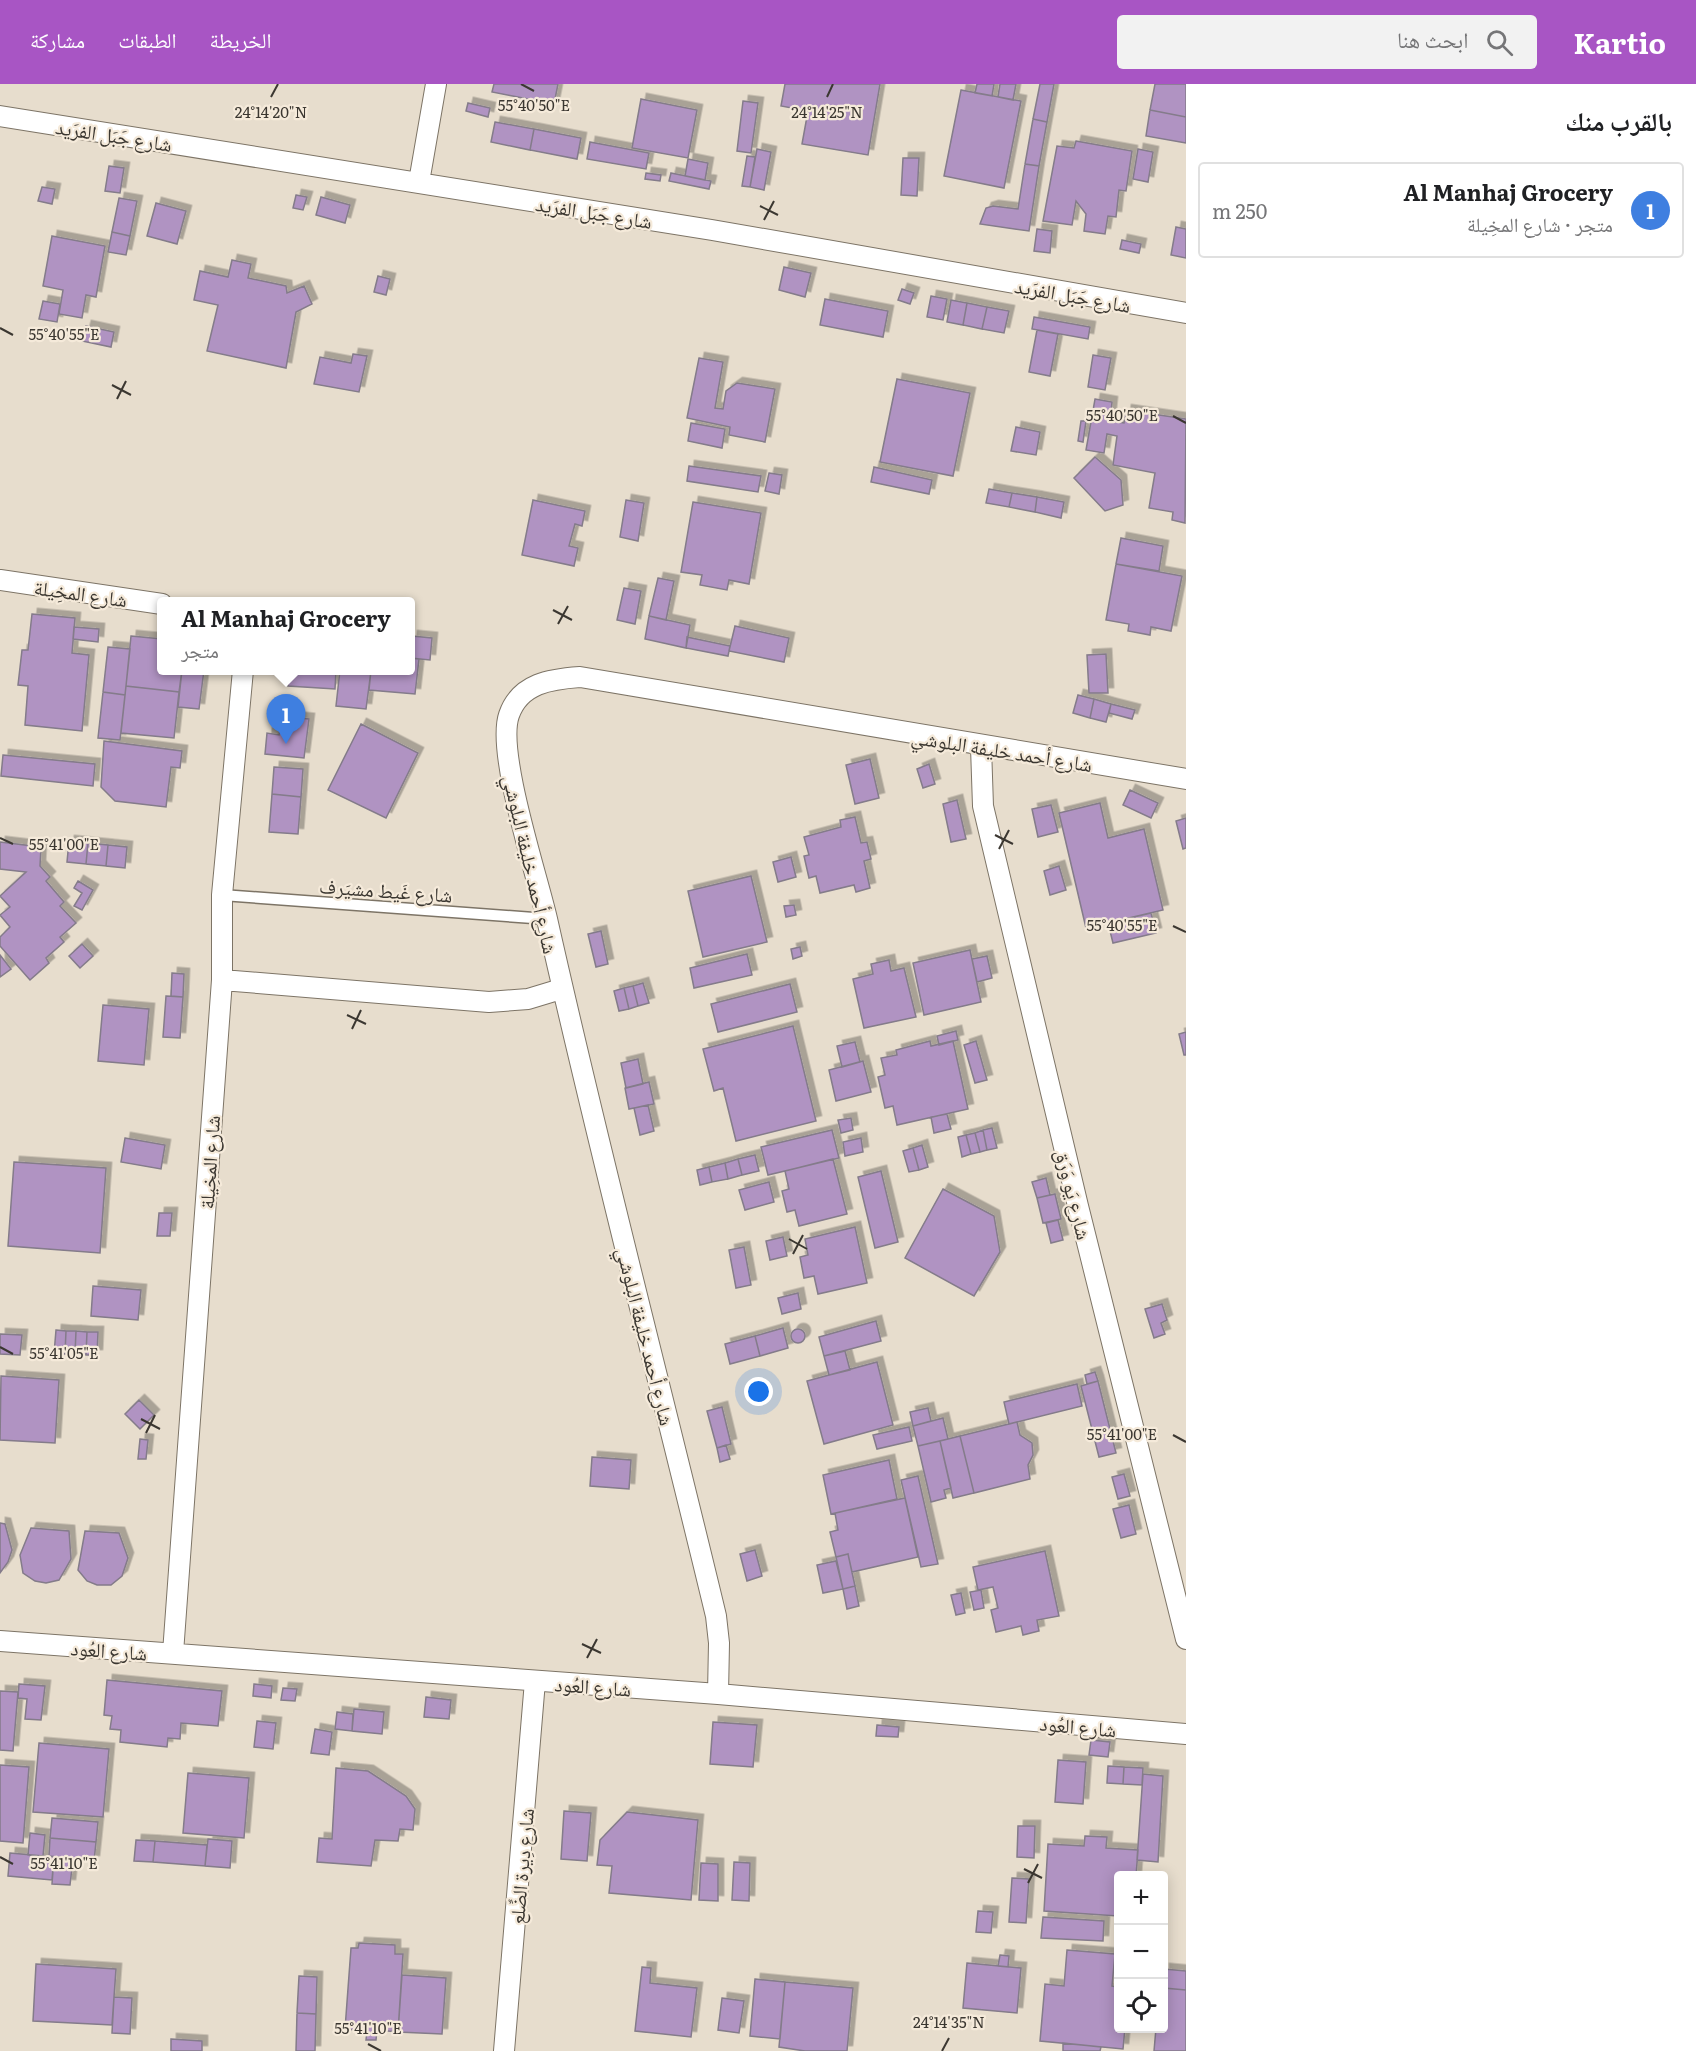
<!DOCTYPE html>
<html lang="ar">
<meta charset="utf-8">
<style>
body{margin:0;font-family:Literata,"Noto Naskh Arabic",serif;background:#f2f2f2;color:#202124;direction:rtl}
.controls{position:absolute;right:18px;bottom:18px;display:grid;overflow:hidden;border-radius:6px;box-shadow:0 3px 15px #0003}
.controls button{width:54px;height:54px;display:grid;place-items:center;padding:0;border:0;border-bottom:2px solid #e0e0e0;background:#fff;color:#202124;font:30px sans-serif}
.you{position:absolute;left:759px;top:1308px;width:21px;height:21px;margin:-15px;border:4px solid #fff;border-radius:50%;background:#1a73e8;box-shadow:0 0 0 9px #1a73e833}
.badge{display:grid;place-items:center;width:39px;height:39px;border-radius:50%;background:#a855c4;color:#fff;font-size:20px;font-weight:700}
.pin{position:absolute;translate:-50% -50px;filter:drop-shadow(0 2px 3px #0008)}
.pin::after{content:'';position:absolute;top:32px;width:21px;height:18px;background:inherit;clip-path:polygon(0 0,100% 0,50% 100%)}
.popup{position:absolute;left:157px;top:513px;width:258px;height:78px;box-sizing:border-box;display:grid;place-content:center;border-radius:6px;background:#fff;filter:drop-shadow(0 2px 4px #0005);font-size:20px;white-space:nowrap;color:#757577}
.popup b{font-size:22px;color:#202124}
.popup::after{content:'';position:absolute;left:50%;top:100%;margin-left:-12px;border:12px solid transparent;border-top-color:#fff}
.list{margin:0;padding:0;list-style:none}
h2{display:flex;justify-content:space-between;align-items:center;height:78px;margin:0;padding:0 24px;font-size:26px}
h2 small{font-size:20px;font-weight:400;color:#757577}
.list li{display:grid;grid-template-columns:39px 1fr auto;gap:18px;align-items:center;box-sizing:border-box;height:96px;margin:0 12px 12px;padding:0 12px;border:2px solid #e0e0e0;border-radius:6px}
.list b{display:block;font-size:22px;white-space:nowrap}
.list p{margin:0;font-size:20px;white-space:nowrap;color:#757577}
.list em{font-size:20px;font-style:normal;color:#757577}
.icon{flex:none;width:33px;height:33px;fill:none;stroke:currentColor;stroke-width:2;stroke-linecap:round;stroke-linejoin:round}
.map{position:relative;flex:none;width:1186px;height:1967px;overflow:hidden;direction:ltr}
header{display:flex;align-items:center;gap:36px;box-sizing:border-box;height:84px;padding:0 30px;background:#a855c4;color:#fff}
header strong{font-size:28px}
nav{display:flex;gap:33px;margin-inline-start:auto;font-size:21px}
.search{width:420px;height:54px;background:#f2f2f2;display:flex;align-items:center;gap:15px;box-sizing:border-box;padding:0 21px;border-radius:6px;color:#757577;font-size:22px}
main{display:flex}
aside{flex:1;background:#fff}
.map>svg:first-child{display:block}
.building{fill:#b093c2;stroke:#847b8a;stroke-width:1.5;filter:url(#shadow)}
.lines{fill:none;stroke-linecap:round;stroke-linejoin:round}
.lane-casing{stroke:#7d7466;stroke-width:13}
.street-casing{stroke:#7d7466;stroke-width:22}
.lane{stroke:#fff;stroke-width:10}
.street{stroke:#fff;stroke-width:20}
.ticks{fill:none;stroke:#3b3731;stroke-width:2}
.labels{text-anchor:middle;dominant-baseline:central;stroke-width:4.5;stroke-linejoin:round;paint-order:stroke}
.street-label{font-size:20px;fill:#3b3731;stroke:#f5eada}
.ticks-label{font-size:15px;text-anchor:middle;fill:#3b3731;stroke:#f5eada;stroke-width:4.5;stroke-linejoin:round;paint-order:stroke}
</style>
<header>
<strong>Kartio</strong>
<div class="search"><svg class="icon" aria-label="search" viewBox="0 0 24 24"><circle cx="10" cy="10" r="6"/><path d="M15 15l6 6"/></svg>ابحث هنا</div>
<nav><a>الخريطة</a><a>الطبقات</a><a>مشاركة</a></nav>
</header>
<main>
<aside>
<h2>بالقرب منك<small></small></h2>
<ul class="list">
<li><span class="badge" style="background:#3f7fe0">1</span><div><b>Al Manhaj Grocery</b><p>متجر · شارع المخِيلة</p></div><em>250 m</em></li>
</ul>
</aside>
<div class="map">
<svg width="1186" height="1967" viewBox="0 0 1186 1967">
<defs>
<filter id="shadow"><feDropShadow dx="5.5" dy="-5.5" stdDeviation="0" flood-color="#0004"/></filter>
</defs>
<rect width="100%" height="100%" fill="#e7ddcd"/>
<path class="building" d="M494 0H558L554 20 492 8Z
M785 0H880L868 71 802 60 808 27 781 22Z
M977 0H994L992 12 975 9Z
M1000 0H1016L1013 16 998 13Z
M1040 0H1054L1047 38 1033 35Z
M1155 0H1186V33L1150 26Z
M961 6 1021 17 1004 104 944 92Z
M641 15 697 26 688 74 632 64Z
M743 17 758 19 751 69 737 67Z
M468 19 490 24 488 33 466 27Z
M1150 26 1186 33V59L1146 52Z
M1033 35 1047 38 1039 82 1025 80Z
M495 38 534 45 530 66 491 58Z
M534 45 581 54 577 75 530 66Z
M1076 57 1132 67 1126 107 1119 106 1116 133 1108 132 1105 150 1084 147 1086 130 1076 117 1072 141 1043 137 1057 62 1074 64Z
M590 58 649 69 646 85 587 75Z
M757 65 771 68 764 106 750 103Z
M1138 65 1153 68 1148 98 1133 95Z
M747 72 755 73 750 103 742 102Z
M903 74H919L917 112 901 111Z
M688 75 708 79 705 96 685 92Z
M1025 80 1039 82 1029 147 980 140 986 124 993 122 1018 125Z
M109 82 124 84 120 109 105 107Z
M646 89 661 91 660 97 645 95Z
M671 89 711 97 709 105 669 97Z
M42 103 55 105 52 120 38 117Z
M296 111 307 113 303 126 293 124Z
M321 113 350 121 345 139 316 131Z
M119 114 137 117 130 152 112 148Z
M156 119 186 127 177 160 147 152Z
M1176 143 1186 145V174L1171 171Z
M1037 145 1052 147 1050 169 1034 167Z
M112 148 130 152 126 171 108 168Z
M52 152 105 162 96 213 86 211 82 234 59 230 63 206 43 202Z
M1122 156 1141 160 1139 169 1120 165Z
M232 176 251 180 248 194 286 202 287 209 304 202 312 220 296 228 286 284 207 267 218 221 194 216 200 187 228 193Z
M784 183 811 189 805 213 779 206Z
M378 192 390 195 386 211 374 208Z
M902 205 914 209 910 220 898 216Z
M931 212 947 215 943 236 927 233Z
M825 215 888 227 883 253 820 241Z
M951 216 967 219 963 241 947 238Z
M43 217 60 220 57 238 39 235Z
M967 219 987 223 982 245 963 241Z
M987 223 1009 227 1004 249 982 245Z
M1034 233 1090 243 1088 255 1032 245Z
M86 242 114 248 111 263 82 257Z
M1037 246 1058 250 1050 292 1029 288Z
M353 270 367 272 359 308 314 300 320 273 351 279Z
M1093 271 1111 274 1105 306 1088 303Z
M699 274 723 278 715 324 723 325 726 307 737 299 775 305 765 358 729 351 730 343 687 334Z
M897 295 970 309 953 392 880 378Z
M1095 315 1112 318 1110 337 1124 339 1126 326 1186 335 1185 439 1172 436 1173 428 1149 424 1155 389 1113 381 1117 352 1107 350 1104 369 1086 366Z
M1081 337H1086L1083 358 1078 357Z
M691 339 725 345 722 364 688 357Z
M1016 343 1040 348 1036 371 1011 367Z
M1095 373 1121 396 1123 421 1105 427 1074 394Z
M689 382 761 392 758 408 687 397Z
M874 383 932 396 929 410 871 398Z
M769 389 782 391 779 410 765 407Z
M989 405 1012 409 1009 423 986 419Z
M1012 409 1037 413 1035 428 1009 423Z
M1037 413 1064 418 1061 434 1035 428Z
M533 416 585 427 582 442 575 440 569 462 578 464 574 482 522 471Z
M626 416 644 419 638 457 620 453Z
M693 418 761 429 749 500 729 496 727 506 700 501 702 491 681 488Z
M1121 454 1163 462 1159 487 1116 480Z
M1116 480 1182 492 1171 547 1151 543 1150 551 1128 547 1129 540 1106 536Z
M658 494 674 497 666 536 649 532Z
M624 504 641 507 635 540 617 536Z
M32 530 75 534 72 569 89 571 82 647 25 641 28 602 18 601 22 566H28Z
M649 532 690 541 686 564 645 555Z
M735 542 789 554 784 578 729 567Z
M74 543 99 545 98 558 73 555Z
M131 552 162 555V586H182L179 608 126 602Z
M412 552 432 554 430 576 410 574Z
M687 553 730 562 728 572 686 564Z
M108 563 130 565 125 611 103 608Z
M1106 570 1108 609H1089L1087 571Z
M410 574 419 575 415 610 369 606 371 586H410Z
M182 586H204L199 625 178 623Z
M289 586H336L335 605 288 602Z
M340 586 371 587 366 625 336 622Z
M126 602 179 608 174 654 121 649Z
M103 608 125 611 120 656 98 654Z
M1078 611 1094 615 1090 634 1073 629Z
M1094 615 1111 620 1106 638 1090 634Z
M1111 620 1135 626 1132 635 1109 629Z
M281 632 309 635 304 674 265 670 267 649 279 651Z
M361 640 418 669 386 734 328 706Z
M104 657 182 667 180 684 171 683 166 723 115 717 101 703Z
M3 671 95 680 93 702 1 692Z
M870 675 879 714 855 720 846 681Z
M929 680 935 700 923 704 917 685Z
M274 683 303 685 301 713 272 710Z
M1130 706 1158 719 1151 734 1123 721Z
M272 710 301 713 298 750 269 748Z
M957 716 966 755 951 758 943 720Z
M1100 719 1108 754 1144 745 1163 826 1086 844 1059 729Z
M1051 721 1058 748 1038 753 1032 725Z
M855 733 861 759 867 758 871 775 864 777 870 804 856 808 854 801 820 809 816 792 809 794 804 772 809 771 804 753 841 743 840 736Z
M1186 734V764L1183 765 1176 737Z
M69 757 88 759 86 780 67 778Z
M0 758 41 763 40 782 50 793 46 797 64 818 60 822 76 839 60 853 64 858 46 874 49 879 30 896 0 862V853L10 843 0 831 10 823 0 812 26 788 0 785Z
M88 759 108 761 106 782 86 780Z
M108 761 127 763 125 784 106 782Z
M791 773 796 793 778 798 773 778Z
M1059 782 1066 806 1050 811 1044 787Z
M751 792 767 858 703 873 688 807Z
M78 797 93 806 82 826 74 822 82 809 74 804Z
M794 821 796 831 786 833 784 822Z
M1151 829 1156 849 1113 859 1108 839Z
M601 847 608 880 596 883 588 850Z
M82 860 93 872 80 884 69 872Z
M800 863 802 872 793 875 791 865Z
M970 866 981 918 924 931 913 879Z
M747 870 752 891 694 904 690 884Z
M0 871 11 885 0 893Z
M987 872 992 894 977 898 972 875Z
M889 876 891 887 904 884 916 933 864 944 853 895 873 890 871 880Z
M172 889 184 890 183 913 171 912Z
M643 899 649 919 638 922 633 902Z
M790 900 797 928 718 948 711 920Z
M633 902 638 922 629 925 624 904Z
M624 904 629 925 619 927 614 907Z
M166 912 183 913 180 954 163 953Z
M103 921 149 925 144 981 98 977Z
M793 942 816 1037 736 1057 723 1004 714 1007 703 965Z
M956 947 958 956 939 961 937 952Z
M1186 948V971H1184L1179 950Z
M930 957 931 962 953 957 968 1025 897 1041 893 1022 885 1024 878 993 885 991 881 974 897 971 896 966Z
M976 957 987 996 975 999 964 961Z
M855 958 860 978 842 983 837 962Z
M638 975 643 1000 626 1004 621 979Z
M863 977 871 1008 836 1017 829 986Z
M649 998 654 1020 629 1025 625 1004Z
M648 1021 654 1047 640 1051 634 1024Z
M947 1030 951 1045 934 1049 931 1033Z
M851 1034 853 1046 841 1049 838 1036Z
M992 1044 997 1064 987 1066 983 1046Z
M832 1046 839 1074 768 1091 761 1063Z
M983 1046 987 1066 980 1068 975 1049Z
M975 1049 980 1068 971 1070 966 1051Z
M966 1051 971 1070 962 1073 958 1053Z
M125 1054 165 1061 161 1085 121 1078Z
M861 1054 863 1068 845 1072 843 1058Z
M922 1061 928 1083 919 1086 913 1064Z
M913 1064 919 1086 909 1088 903 1067Z
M755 1071 759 1087 742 1091 738 1075Z
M738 1075 742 1091 728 1095 725 1079Z
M833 1075 847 1130 799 1142 795 1126 787 1128 782 1107 789 1105 785 1087Z
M14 1078 106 1084 100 1169 8 1162Z
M725 1079 728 1095 712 1098 709 1083Z
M709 1083 712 1098 700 1101 697 1086Z
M881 1087 898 1158 875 1164 858 1093Z
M1046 1094 1050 1111 1037 1114 1032 1098Z
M769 1098 774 1118 745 1126 739 1106Z
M943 1105 994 1132 1000 1168 974 1212 905 1174Z
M1055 1110 1061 1135 1043 1139 1037 1114Z
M159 1129H172L170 1152H157Z
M1058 1136 1063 1156 1051 1159 1046 1139Z
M855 1143 867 1199 818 1210 814 1192 804 1194 800 1173 808 1171 805 1155Z
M783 1153 787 1172 770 1176 766 1157Z
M744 1163 751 1201 736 1204 729 1166Z
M93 1202 141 1206 138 1236 91 1232Z
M798 1209 801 1225 782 1230 778 1214Z
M1162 1220 1167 1236 1161 1239 1165 1250 1154 1254 1145 1225Z
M876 1237 881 1257 824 1272 819 1253Z
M783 1244 788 1264 760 1272 755 1252Z
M791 1252a7 7 0 1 1 14 0a7 7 0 1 1-14 0Z
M56 1246 66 1247 65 1270H54Z
M66 1247H76L75 1270H65Z
M76 1247 87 1248 86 1271 75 1270Z
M87 1248H98L97 1271H86Z
M0 1250 22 1251 20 1271 0 1270Z
M755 1252 760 1272 730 1280 725 1260Z
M845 1267 850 1286 829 1291 824 1272Z
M877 1278 893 1341 824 1360 807 1297Z
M1095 1288 1098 1297 1087 1300 1085 1291Z
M1 1292 59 1296 55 1359 0 1356Z
M1098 1297 1116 1369 1099 1373 1081 1302Z
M1077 1300 1082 1322 1009 1340 1004 1318Z
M139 1316 154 1331 140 1345 125 1330Z
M722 1323 731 1360 717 1364 707 1327Z
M928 1324 931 1337 913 1342 910 1328Z
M943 1334 948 1355 918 1362 913 1342Z
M1017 1338 1020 1351 1032 1359 1033 1371 1028 1381 1030 1395 974 1409 960 1352Z
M909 1343 912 1357 877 1365 873 1351Z
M960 1352 974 1409 953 1414 940 1357Z
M140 1355 148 1356 146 1375H138Z
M940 1357 951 1404 944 1406 946 1414 931 1418 918 1362Z
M726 1361 730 1375 720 1378 717 1364Z
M592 1373 631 1376 629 1405 590 1402Z
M889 1376 897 1415 831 1430 823 1391Z
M1124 1390 1130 1412 1118 1415 1112 1393Z
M918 1392 938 1480 921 1483 901 1396Z
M905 1414 918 1473 852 1488 848 1470 836 1473 830 1448 838 1446 835 1429Z
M1129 1421 1136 1450 1121 1454 1113 1425Z
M0 1439 5 1440 12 1466 8 1478 0 1489Z
M31 1444 69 1447 71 1475 59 1496 46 1499 35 1497 23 1489 20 1471Z
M85 1447 119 1449 128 1474 122 1492 111 1501H97L87 1497 78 1486Z
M755 1466 762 1492 747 1497 740 1470Z
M1045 1467 1059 1532 1037 1536 1039 1547 1023 1551 1021 1542 996 1548 991 1526 998 1524 993 1503 978 1506 973 1483Z
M848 1470 855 1502 843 1505 836 1473Z
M836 1477 843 1505 823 1509 817 1481Z
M855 1502 859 1522 847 1525 843 1505Z
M981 1506 984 1524 974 1526 970 1508Z
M961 1509 965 1529 956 1531 951 1511Z
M107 1596 222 1607 218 1642 181 1639 180 1655 168 1654 167 1663 120 1658 121 1646 110 1645 112 1632 104 1631Z
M19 1600 45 1602 41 1636 25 1635 27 1615 18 1614Z
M254 1600 272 1602 271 1614 253 1612Z
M283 1604 297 1605 295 1617 281 1616Z
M0 1607 18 1608 13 1667 0 1666Z
M426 1613 451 1616 449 1635 424 1633Z
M354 1625 384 1628 382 1650 352 1647Z
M337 1628 353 1630 352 1647 335 1645Z
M257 1637 276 1639 273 1665 254 1663Z
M713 1638 757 1641 753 1683 710 1680Z
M877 1641 899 1643 898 1653 876 1652Z
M315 1645 332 1648 329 1671 311 1669Z
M1091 1656 1110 1658 1108 1673 1089 1671Z
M39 1659 109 1665 103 1733 33 1728Z
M1058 1676 1086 1678 1083 1720 1055 1718Z
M0 1681 29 1683 23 1759 0 1757Z
M1108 1682 1124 1683 1123 1700 1107 1699Z
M1124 1683 1143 1684 1142 1701 1123 1700Z
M336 1684 368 1687 406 1712 415 1725 413 1746 400 1745 398 1757 375 1756 371 1782 317 1778 319 1754 332 1755Z
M188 1689 249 1694 244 1754 183 1749Z
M1143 1690 1163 1692 1158 1778 1137 1776Z
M564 1727 591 1729 587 1777 561 1775Z
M627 1728 698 1736 691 1816 609 1809 612 1782 597 1781 600 1756Z
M52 1734 98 1738 96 1758 50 1754Z
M1018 1742H1035L1034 1774 1017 1773Z
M30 1749 45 1751 43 1772 28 1771Z
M1085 1752 1107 1753 1106 1764 1138 1766 1136 1792H1118V1832L1044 1827 1048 1760 1084 1762Z
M50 1754 96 1758 94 1777 49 1772Z
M208 1755 232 1757 230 1784 205 1782Z
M136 1756 155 1757 153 1778 134 1777Z
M155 1757 207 1761 205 1782 153 1778Z
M10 1769 54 1773 52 1796 8 1792Z
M54 1773 73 1775 70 1801 52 1800Z
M734 1778 750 1779 749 1817 732 1816Z
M701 1779 718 1780V1817L699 1816Z
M1012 1794 1029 1795 1026 1839 1009 1838Z
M978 1827 993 1828 991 1849 976 1848Z
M1043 1833 1104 1837 1103 1857 1041 1854Z
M359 1859 395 1861V1870H403L398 1948 377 1946 376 1956H366L367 1947 345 1945 351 1864H358Z
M1067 1866 1115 1870 1112 1902 1118 1903V1944H1125L1123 1965 1040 1957 1045 1900 1064 1902Z
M1000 1871 1009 1872 1008 1883 998 1882Z
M967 1879 1021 1884 1017 1929 963 1924Z
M36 1880 116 1885 112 1941 33 1937Z
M642 1883 651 1884 650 1899 697 1904 691 1953 635 1947Z
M1164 1885 1186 1887V1906L1164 1904Z
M402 1891 446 1894 442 1950 398 1948Z
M299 1892 317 1893 316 1930 297 1929Z
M755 1895 785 1898 780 1955 750 1952Z
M785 1898 853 1904 847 1967H805L779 1963Z
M1164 1904 1186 1906V1967H1154L1156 1944H1164Z
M114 1913 132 1914 130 1950 112 1949Z
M722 1914 744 1917 739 1949 718 1946Z
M297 1929 316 1930 315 1967H296Z
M171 1955 202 1957V1967H171Z
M1063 1959 1101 1963 1100 1967H1063Z"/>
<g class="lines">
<defs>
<path id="lane" d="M222 811 547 835"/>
<path id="street" d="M0 32 712 146 1186 229
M419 98 436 0
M0 496 162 520
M981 663 983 722 1078 1122 1186 1555
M222 896 489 918 528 915 561 905
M0 1557 718 1610 1186 1650
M173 1569 222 896V811L243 586
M718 1610 719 1559 716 1532C660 1299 599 1068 547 835 537 791 496 668 509 631 520 599 551 595 580 593L1186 695
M504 1967 535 1597"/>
</defs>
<use href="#lane" class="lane-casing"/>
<use href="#street" class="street-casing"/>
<use href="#lane" class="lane"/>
<use href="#street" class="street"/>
</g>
<path class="ticks" d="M521 0 534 7M271 13 278 0M827 13 833 0M760 122 778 131M764 136 774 117M0 244 13 251M112 301 131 311M117 315 126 297M1173 332 1186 339M553 526 572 536M558 540 568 522M995 751 1013 760M0 754 13 760M999 765 1009 746M1173 842 1186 848M347 931 366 940M352 945 361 926M789 1155 807 1165M793 1170 803 1151M0 1263 13 1270M141 1335 160 1345M146 1349 155 1331M1173 1351 1186 1358M582 1560 601 1569M587 1574 597 1555M0 1773 13 1780M1024 1785 1042 1794M1028 1799 1038 1780M368 1960 381 1967M942 1967 949 1954"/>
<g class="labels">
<g class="street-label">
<text transform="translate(114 50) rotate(9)">شارع جَبَل الفرَيد</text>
<text transform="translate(594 127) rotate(9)">شارع جَبَل الفرَيد</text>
<text transform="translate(1073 210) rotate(10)">شارع جَبَل الفرَيد</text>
<text transform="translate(81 508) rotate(8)">شارع المخِيلة</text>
<text transform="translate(1002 665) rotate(9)">شارع أحمد خليفة البلوشي</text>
<text transform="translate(532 780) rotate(77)">شارع أحمد خليفة البلوشي</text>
<text transform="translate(386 805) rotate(4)">شارع غَيط مشيَرف</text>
<text transform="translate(208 1078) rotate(-86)">شارع المخِيلة</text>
<text transform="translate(1075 1110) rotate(76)">شارع يَو وَرَق</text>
<text transform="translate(647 1252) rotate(76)">شارع أحمد خليفة البلوشي</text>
<text transform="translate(109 1565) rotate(4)">شارع العُود</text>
<text transform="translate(593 1601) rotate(4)">شارع العُود</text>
<text transform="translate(1078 1641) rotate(5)">شارع العُود</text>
<text transform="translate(520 1782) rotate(-85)">شارع دِيرة الضِّلع</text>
</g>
</g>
<g class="ticks-label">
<text x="534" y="27">55°40'50"E</text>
<text x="271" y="34">24°14'20"N</text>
<text x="827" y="34">24°14'25"N</text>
<text x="64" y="256">55°40'55"E</text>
<text x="1122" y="337">55°40'50"E</text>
<text x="64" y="766">55°41'00"E</text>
<text x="1122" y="847">55°40'55"E</text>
<text x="64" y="1275">55°41'05"E</text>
<text x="1122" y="1356">55°41'00"E</text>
<text x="64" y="1785">55°41'10"E</text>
<text x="949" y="1944">24°14'35"N</text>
<text x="368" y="1950">55°41'10"E</text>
</g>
</svg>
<div class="controls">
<button>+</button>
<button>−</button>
<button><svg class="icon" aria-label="locate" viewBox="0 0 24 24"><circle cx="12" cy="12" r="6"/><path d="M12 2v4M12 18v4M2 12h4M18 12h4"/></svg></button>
</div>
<div class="you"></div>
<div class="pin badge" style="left:286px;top:660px;background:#3f7fe0">1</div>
<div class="popup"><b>Al Manhaj Grocery</b>متجر</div>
</div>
</main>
